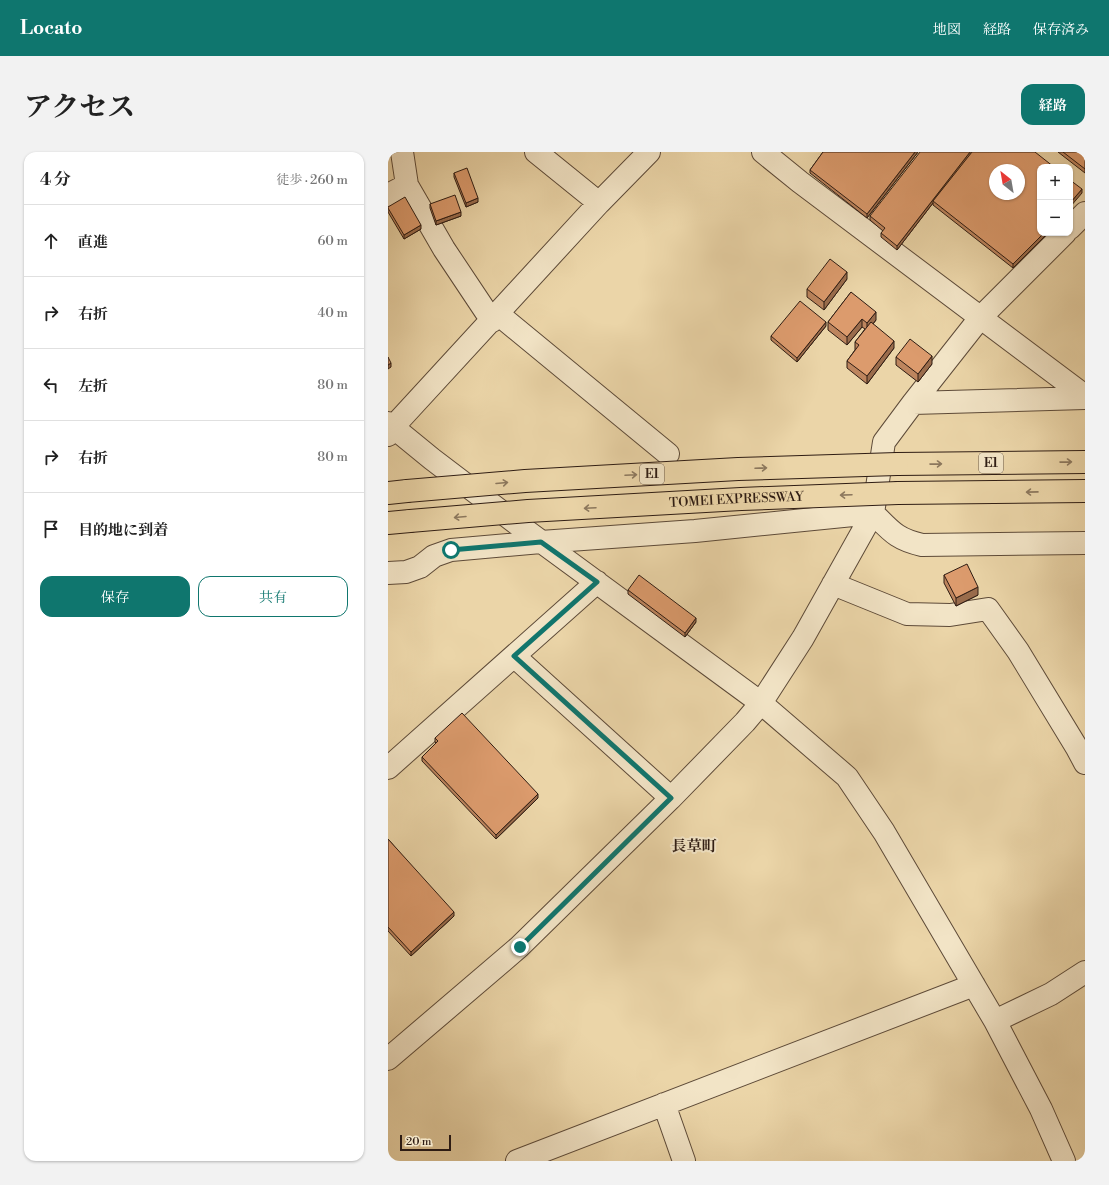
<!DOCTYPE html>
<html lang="ja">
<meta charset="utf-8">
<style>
body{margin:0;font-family:"Libre Bodoni","Noto Serif JP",serif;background:#f2f2f2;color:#222}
.controls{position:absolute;right:12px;top:12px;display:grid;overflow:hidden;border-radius:8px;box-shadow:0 1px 3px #0004}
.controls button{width:36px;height:36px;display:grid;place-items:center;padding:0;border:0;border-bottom:1px solid #e0e0e0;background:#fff;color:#222;font:20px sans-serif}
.compass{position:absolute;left:601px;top:12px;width:36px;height:36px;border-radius:50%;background:#fff;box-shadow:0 1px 3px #0004;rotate:329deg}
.scale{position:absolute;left:12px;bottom:10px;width:51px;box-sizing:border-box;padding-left:4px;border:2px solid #2e1c13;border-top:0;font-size:11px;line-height:14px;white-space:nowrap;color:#2e1c13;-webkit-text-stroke:3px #f2e4c6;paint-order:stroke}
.stop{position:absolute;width:12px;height:12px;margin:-9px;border:3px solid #0f766e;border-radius:50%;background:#fff}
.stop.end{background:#0f766e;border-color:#fff;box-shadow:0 1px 4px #0008}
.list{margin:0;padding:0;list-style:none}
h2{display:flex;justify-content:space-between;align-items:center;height:52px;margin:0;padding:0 16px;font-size:17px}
h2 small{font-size:13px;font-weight:400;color:#767676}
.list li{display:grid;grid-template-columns:26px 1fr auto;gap:12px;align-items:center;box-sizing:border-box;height:72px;padding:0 16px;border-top:1px solid #e0e0e0}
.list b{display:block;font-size:15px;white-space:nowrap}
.list em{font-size:13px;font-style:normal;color:#767676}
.actions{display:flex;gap:8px;padding:12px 16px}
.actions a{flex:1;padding:9px 0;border:1px solid #0f766e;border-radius:12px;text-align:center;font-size:14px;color:#0f766e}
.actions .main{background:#0f766e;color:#fff}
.icon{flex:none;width:22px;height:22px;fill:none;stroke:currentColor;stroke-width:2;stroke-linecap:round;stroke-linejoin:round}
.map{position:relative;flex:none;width:697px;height:1009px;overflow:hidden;border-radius:12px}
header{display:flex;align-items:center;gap:24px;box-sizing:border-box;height:56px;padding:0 20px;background:#0f766e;color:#fff}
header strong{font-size:19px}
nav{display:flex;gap:22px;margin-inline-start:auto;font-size:14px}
.intro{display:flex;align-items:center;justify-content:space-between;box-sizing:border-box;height:96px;padding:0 24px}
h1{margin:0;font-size:28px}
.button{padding:10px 18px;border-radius:12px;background:#0f766e;color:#fff;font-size:14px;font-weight:700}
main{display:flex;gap:24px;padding:0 24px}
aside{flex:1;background:#fff;border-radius:12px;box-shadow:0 1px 3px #0004}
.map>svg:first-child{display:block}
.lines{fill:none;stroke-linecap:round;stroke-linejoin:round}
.minor-casing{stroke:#5d4a38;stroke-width:24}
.highway-casing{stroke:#2e1c13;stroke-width:24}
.minor{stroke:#f2e4c6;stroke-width:22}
.highway{stroke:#ebd5a8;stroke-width:22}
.highway-bridge-casing{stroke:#2e1c13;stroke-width:24;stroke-linecap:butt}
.highway-bridge{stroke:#ebd5a8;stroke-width:22}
.wall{fill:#bd855e;stroke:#2e1c13}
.shaded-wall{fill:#9a6c4c;stroke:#2e1c13}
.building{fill:#dc9b6d;stroke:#2e1c13;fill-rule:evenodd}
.oneway{stroke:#8c785e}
.route{stroke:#0f766e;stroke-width:5}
.labels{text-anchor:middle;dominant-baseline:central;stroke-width:4;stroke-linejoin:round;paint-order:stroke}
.shield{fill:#f2e4c6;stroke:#695849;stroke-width:1}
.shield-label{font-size:12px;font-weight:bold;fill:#2e1c13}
.street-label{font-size:13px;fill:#2e1c13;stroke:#f2e4c6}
.quarter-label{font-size:15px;font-weight:bold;fill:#2e1c13;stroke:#f2e4c6}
</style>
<header>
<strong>Locato</strong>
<nav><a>地図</a><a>経路</a><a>保存済み</a></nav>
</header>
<div class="intro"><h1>アクセス</h1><a class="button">経路</a></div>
<main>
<aside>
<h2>4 分<small>徒歩 · 260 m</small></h2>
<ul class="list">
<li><svg class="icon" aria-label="ahead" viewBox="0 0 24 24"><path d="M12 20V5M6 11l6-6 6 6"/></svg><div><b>直進</b></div><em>60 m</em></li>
<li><svg class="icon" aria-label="right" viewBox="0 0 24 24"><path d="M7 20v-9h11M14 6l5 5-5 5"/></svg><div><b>右折</b></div><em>40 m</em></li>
<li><svg class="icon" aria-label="left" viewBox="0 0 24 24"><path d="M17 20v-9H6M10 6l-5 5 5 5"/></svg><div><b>左折</b></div><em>80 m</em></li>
<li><svg class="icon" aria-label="right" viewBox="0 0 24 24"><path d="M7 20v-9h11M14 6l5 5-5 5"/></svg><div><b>右折</b></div><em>80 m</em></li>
<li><svg class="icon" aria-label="arrive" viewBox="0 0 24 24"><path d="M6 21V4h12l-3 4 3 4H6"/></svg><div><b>目的地に到着</b></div></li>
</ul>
<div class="actions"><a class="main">保存</a><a>共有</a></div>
</aside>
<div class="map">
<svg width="697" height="1009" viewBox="0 0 697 1009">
<rect width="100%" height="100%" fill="#ebd5a8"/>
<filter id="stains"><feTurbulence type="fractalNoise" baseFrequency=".005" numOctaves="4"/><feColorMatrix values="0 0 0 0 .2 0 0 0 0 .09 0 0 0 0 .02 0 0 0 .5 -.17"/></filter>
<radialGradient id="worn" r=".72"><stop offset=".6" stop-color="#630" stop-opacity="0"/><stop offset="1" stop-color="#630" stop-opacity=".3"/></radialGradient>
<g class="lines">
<defs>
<path id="minor" d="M14 0 19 33 56 97 104 169
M148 0 211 51
M375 0 412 30 697 244
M0 43 19 33
M682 76 697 61
M110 162 280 302
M525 251 697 246
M0 271 44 307 136 377 373 551 459 625 496 680 607 869 653 957 676 1009
M0 283 5 275 211 51 261 0
M0 421 18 420 32 415 46 404 63 398 153 390 307 379 485 361C503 379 508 387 534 393L697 391
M445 432 519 462 562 463 600 457 630 499 689 596 697 611
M126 504 283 646
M0 616 209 430
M607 869 663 842 697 820
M0 907 131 795 283 646 357 570 373 551 415 486 485 361 496 290 525 251 592 166 677 81
M276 952 296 1009
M129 1009 586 833"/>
<path id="highway" d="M509 312 697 310
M0 341 19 339
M510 341 697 339
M0 371 22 369"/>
</defs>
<use href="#minor" class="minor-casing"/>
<use href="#highway" class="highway-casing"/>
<use href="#minor" class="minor"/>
<use href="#highway" class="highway"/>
<defs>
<g id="highway-bridge">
<path d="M19 339 137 329 350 317 509 312"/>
<path id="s1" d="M22 369 140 359 353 347 510 341"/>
</g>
</defs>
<use href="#highway-bridge" class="highway-bridge-casing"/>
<use href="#highway-bridge" class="highway-bridge"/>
</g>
<path class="wall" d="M435 0H530L479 66 422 21V18Z
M647 0 625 116 545 53V51L509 98 493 85V81L495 79 482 68V64Z
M670 0H697V21Z
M66 21 90 50 78 55 66 25Z
M42 52 73 64 48 73 42 56Z
M0 55 33 77 16 87 0 60Z
M459 127 436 158 419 145V137Z
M463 140 488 168 485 172 506 196 479 232 459 216V209L467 198V190L477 177 474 175 459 193 440 178V170Z
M438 174 409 210 383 188V184Z
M508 205 544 212 530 230 508 213Z
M556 423 590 443 568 454 556 431Z
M240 438 308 470 297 485 240 442Z
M47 586 150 646 108 687 34 609V605L48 591 47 590Z
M0 687 66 764 23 804 0 779Z"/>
<path class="shaded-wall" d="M527 0H530L479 66V62Z
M582 0H585L545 49V51L509 98V94Z
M694 37V41L682 55V51Z
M90 46V50L78 55V51Z
M73 60V64L48 73V69Z
M33 73V77L16 87V83Z
M656 81H660L625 116V112Z
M459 120V127L436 158V150Z
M488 160V168L479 179V171Z
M474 167V175L459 193V185Z
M438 170V174L409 210V206Z
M506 189V196L479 232V224Z
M544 204V212L530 230V222Z
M3 211V215L0 217V213Z
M590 435V443L568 454V446Z
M308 466V470L297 485V481Z
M150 642V646L108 687V683Z
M66 760V764L23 804V800Z"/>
<path class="building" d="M435 0H527L479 62 422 18Z
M532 0H582L509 94 493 81 497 76 482 64Z
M584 0H647L666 15H652V81H656L625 112 545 49ZM607 18H631V42H607Z
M675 0H697V17Z
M79 16 90 46 78 51 66 21Z
M682 28 694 37 682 51Z
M67 43 73 60 48 69 42 52Z
M17 45 33 73 16 83 0 56V55Z
M442 107 459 120 436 150 419 137Z
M463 140 488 160 479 171 474 167 459 185 440 170Z
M412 149 438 170 409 206 383 184Z
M483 170 506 189 479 224 459 209 471 193 467 190Z
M522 187 544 204 530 222 508 205Z
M0 205 3 211 0 213Z
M579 412 590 435 568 446 556 423Z
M251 423 308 466 297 481 240 438Z
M74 561 150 642 108 683 34 605 50 589 47 586Z
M0 687 66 760 23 800 0 775Z"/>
<defs><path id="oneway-shaft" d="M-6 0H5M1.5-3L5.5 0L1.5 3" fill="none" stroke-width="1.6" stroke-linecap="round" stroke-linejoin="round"/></defs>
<g class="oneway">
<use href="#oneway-shaft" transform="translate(678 310) rotate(-1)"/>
<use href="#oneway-shaft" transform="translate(548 312) rotate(-1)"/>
<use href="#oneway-shaft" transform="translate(373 316) rotate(-2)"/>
<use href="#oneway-shaft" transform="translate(243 323) rotate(-3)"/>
<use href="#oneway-shaft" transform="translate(114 331) rotate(-5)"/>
<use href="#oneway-shaft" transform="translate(644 340) rotate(179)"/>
<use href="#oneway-shaft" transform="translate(458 343) rotate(178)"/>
<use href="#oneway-shaft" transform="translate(202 356) rotate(177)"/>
<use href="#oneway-shaft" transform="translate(72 365) rotate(175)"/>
</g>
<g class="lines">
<path class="route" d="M63 398 153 390 209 430 126 504 283 646 132 795"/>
</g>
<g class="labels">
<g class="shield">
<rect x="591" y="301" width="24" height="20" rx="3"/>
<rect x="252" y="312" width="24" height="20" rx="3"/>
</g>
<g class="shield-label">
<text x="603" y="311">E1</text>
<text x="264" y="322">E1</text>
</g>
<g class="street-label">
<text stroke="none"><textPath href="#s1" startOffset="327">TOMEI EXPRESSWAY</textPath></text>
</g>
<g class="quarter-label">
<text x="306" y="694">長草町</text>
</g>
</g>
<rect width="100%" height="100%" filter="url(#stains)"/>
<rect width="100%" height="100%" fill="url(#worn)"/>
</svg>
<div class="controls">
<button>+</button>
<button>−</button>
</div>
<svg class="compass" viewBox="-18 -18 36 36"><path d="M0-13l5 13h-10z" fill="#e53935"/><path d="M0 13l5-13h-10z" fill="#767676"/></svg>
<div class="scale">20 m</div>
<div class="stop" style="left:63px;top:398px"></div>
<div class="stop end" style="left:132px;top:795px"></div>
</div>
</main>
